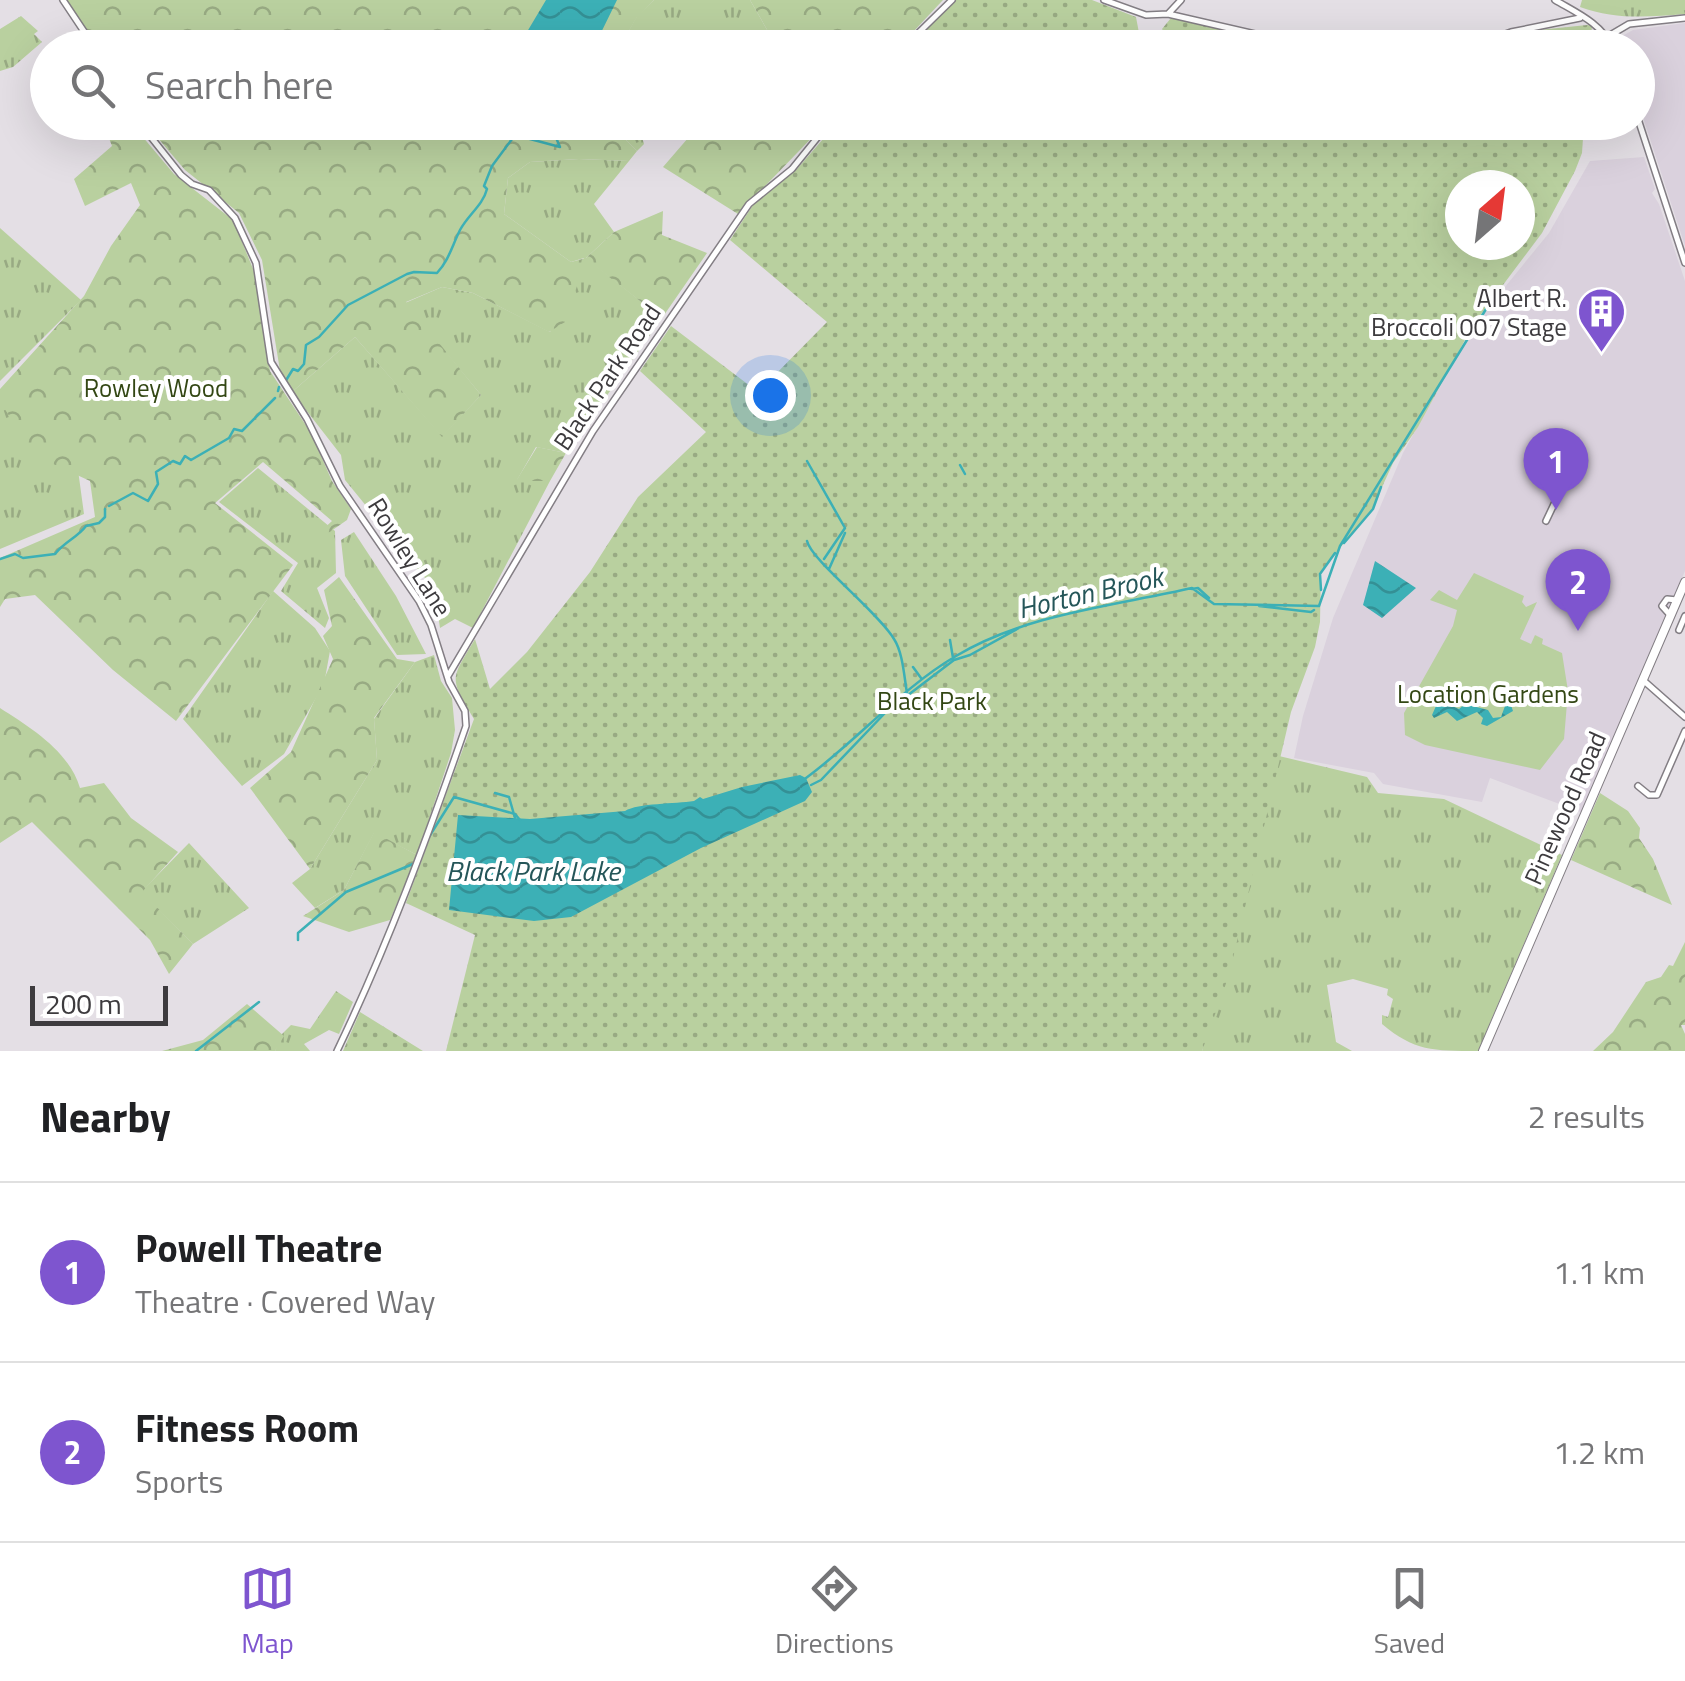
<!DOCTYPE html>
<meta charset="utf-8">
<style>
body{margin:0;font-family:"Titillium Web",sans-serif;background:#f6f6f6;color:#202124}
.compass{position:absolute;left:1445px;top:170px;width:90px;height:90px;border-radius:50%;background:#fff;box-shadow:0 10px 40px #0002;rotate:28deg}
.scale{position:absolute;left:30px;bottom:25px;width:138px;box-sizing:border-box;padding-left:10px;border:5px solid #3d3b3e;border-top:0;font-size:28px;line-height:35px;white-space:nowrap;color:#3d3b3e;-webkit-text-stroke:8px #fff;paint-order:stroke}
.you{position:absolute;left:770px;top:395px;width:35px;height:35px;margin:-25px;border:8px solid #fff;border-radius:50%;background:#1a73e8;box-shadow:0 0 0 15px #1a73e833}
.badge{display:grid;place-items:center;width:65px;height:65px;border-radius:50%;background:#7e55cf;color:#fff;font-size:32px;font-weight:700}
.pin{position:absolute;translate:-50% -82px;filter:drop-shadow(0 2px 5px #0008)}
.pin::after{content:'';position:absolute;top:52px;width:35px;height:30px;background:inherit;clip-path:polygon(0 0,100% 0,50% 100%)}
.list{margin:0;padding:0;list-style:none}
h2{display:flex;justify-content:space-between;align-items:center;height:130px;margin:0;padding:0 40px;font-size:42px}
h2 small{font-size:32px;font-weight:400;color:#757577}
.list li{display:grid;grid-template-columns:65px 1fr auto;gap:30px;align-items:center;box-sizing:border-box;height:180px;padding:0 40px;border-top:2px solid #e0e0e0}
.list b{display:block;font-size:38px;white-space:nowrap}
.list p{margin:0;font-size:32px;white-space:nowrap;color:#757577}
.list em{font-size:32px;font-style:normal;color:#757577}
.icon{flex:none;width:55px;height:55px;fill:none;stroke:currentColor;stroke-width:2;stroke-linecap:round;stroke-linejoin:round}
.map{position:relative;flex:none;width:1685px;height:1051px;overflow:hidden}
.search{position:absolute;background:#fff;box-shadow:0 10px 40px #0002;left:30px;right:30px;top:30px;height:110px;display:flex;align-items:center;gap:25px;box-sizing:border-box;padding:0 35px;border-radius:55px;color:#757577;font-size:38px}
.sheet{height:490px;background:#fff}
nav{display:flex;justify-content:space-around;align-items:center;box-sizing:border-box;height:140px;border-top:2px solid #e0e0e0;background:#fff;font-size:28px;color:#757577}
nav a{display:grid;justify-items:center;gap:5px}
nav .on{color:#7e55cf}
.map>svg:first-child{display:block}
.built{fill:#dad1dd}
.grass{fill:url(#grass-tufts)}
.forest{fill:url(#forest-crowns)}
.park{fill:url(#park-dots);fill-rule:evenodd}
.garden{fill:#b9d09f}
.water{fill:url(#water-waves)}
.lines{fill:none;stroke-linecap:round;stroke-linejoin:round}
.stream{stroke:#3cb0b6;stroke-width:2.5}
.street-casing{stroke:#837e84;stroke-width:8}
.secondary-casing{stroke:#837e84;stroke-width:10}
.street{stroke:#fff;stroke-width:5}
.secondary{stroke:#fff;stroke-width:8}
.labels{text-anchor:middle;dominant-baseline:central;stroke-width:8;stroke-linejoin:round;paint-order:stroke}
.poi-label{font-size:25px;fill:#3d3b3e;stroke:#fff;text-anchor:end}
.street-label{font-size:25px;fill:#3d3b3e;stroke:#fff}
.park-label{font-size:25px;fill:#334714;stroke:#fff}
.water-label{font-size:28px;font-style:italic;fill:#255659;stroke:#fff}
</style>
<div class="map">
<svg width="1685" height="1051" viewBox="0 0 1685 1051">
<defs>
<pattern id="grass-tufts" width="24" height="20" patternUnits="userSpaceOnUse" patternTransform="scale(2.5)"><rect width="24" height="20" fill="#b9d09f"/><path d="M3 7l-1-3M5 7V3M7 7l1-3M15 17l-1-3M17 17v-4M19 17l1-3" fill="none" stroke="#98aa83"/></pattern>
<pattern id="forest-crowns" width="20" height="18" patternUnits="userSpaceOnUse" patternTransform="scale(2.5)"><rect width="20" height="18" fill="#b9d09f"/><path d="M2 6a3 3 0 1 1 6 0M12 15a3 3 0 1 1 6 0" fill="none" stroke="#98aa83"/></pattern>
<pattern id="park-dots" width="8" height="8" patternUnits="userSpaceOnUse" patternTransform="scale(2.5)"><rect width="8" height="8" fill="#b9d09f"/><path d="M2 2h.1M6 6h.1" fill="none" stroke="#98aa83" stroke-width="1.8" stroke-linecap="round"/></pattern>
<pattern id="water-waves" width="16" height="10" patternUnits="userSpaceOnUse" patternTransform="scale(2.5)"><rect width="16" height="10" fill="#3cb0b6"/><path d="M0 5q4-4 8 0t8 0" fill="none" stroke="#349095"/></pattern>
</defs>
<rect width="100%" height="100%" fill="#e4dfe5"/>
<path class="built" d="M1685 23V246L1638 102V48L1619 47 1617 39 1633 30Z
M1644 157 1655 189 1652 193 1659 204 1685 281V571L1581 812 1490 778 1482 802 1383 784 1374 773 1294 758 1303 716 1333 618 1403 453 1473 326 1549 233 1590 161Z"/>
<path class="grass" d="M654 0H750L777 47 619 48 637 16Z
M1582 0H1685V14C1649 17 1615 20 1580 7Z
M21 16 38 31 34 34 42 42 13 67 0 71V29Z
M609 123H651L641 134 644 144 637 151Z
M579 159 629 161 594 204 614 232 586 258 662 318 566 453 536 447 517 480 550 481 473 628 455 619 440 628 434 589 345 480 341 455 292 392 355 337 442 436 481 395 405 303 442 287 473 293 550 332 584 258 571 262 504 214 508 178 530 162Z
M0 228 81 300 0 381Z
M0 401 78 470 84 514 0 549Z
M258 468 335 531 336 573 317 588 329 618 325 628 281 591 298 563 219 502Z
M354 532 396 596 426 654 397 655 345 576 341 540Z
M273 591 315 628 330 651 324 684 284 754 242 786 183 719Z
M434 655 441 681 452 698 455 730 451 753 417 855 374 833 344 890 315 908 292 883 310 869 377 760 374 719 415 662Z
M1279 756 1367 777 1378 793 1444 799 1562 855 1478 1051C1433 1051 1414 1051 1382 1024V1015L1388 1017 1393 999 1387 995 1388 989 1353 979 1327 985 1336 1042 1352 1051H1202L1257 853Z
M189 843 249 908 193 944 141 892Z
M336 991 353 1002 339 1034 329 1030 304 1044 310 1051H275L282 1034 291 1025 310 1029Z"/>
<path class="forest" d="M65 0H654L637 17 619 48 91 47Z
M750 0H943L898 48 777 47Z
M103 123H131L174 174 233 220 256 276 270 371 311 433 332 481 351 509 347 520 311 545 308 543 332 521 263 462 215 503 293 565 176 721 113 670 35 595 5 599 0 607V558L95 517 90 481 36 456 0 402V389L84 296 111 246 140 205 131 183 85 206 74 179 112 146Z
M145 123H609L637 151 629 161 579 159 530 162 508 178 504 214 571 262 586 258 614 232 663 211 662 235 707 253 662 318 586 259 565 322 549 332 473 293 442 287 406 302 481 395 442 437 355 337 292 392 281 377 262 260 239 213 185 170Z
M701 123 710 129 717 123H826L738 214 663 167Z
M537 447 566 453 550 481H516Z
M339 577 397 659 415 662 374 718 377 760 310 869 250 788 291 752 333 659 323 636 332 626 324 590Z
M0 708C31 728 69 751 80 788L104 783 131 818 178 852 142 892 193 944 169 974 150 940 32 822 0 843Z
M1600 793 1628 811 1640 828 1639 838 1653 859 1672 905 1571 860Z
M374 832 417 855 390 920 349 932 303 916 344 890Z
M1685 942V1025H1681L1685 1034V1051H1593L1613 1032 1646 982 1661 977 1669 965 1673 966Z
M247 1004 284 1036 275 1051H162L203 1040Z"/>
<path class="park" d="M956 0H1092L1136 17 1139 33 1122 47H907Z
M1171 18H1176L1299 47 1151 48 1166 35 1162 29Z
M1587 25 1592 26 1590 47 1488 48 1519 32Z
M837 123H1584L1582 153 1575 171 1542 233 1473 325 1418 427 1393 463 1372 509 1321 571 1320 622 1315 647 1291 712 1229 975 1202 1051H446L475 935 406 903 474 719C449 677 450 681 475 639L490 689 527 652 590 572 638 497 706 432 640 371 671 326 758 392 827 322 730 240 753 205 797 169ZM1460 185H1520V245H1460Z
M360 1012 423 1051H343Z"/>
<path class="garden" d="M1474 573 1524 596 1522 602 1526 607 1537 602 1520 639 1531 644 1535 635 1543 639 1542 644 1562 653 1568 691 1564 739 1540 770 1425 745 1405 735 1404 713 1453 626 1457 610 1430 600 1439 590 1457 600Z"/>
<path class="water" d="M546 0H617L594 47H518Z
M527 123H576L572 135 557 140Z
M1375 561 1416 588 1382 618 1363 605Z
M1510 702 1513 711 1487 726 1481 724 1483 718 1477 712 1457 721 1447 712 1434 718 1432 715 1436 706 1450 705 1459 709 1465 704 1488 710 1493 718 1501 717 1505 706Z
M800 775 806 778 812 792 805 801 701 848 571 917 534 921 449 910 458 815 530 819 625 811C638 803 675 804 694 801L700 797 703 799 742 787Z"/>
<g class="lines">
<path class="stream" d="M285 382 293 369 298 371 304 364 306 345 319 337 348 305 407 274 414 272 437 273C449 260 452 246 460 230 468 215 483 205 487 189L484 186 492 166 515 135 560 147 557 140
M278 391 279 387
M807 461 845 528 824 559
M960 465 965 474
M109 506 133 493 148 501 158 484 156 472 173 461 180 464 185 456 191 460 229 438 234 429 242 431 275 398
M807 541C811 560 878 612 894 639 903 653 904 676 907 693
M1344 543 1373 509 1381 487
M0 559 15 554 23 558 55 554C65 541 77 538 86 526L99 523 105 517V509
M829 569 845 533
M1192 589 1198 588 1209 598
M1321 590 1320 574 1335 553
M1259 606 1311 612 1314 610
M950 640 953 658
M913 667 921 678
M895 705 954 660 970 655 1019 628
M806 778C858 740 900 689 956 656 1026 614 1113 606 1192 588L1214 604 1319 606 1340 546 1491 301
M811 785 821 780 885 713
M495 793 509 797 515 818
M427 840 454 797 515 814 520 820
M298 940V933L346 892 413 864
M196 1051 259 1002"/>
<defs>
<path id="street" d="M63 0 95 48
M1104 0 1146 15 1168 14 1316 48
M1555 0C1577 13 1601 23 1613 48
M1168 14 1181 0
M1607 37 1629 24 1685 18
M903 48 952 0
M1467 48 1511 32 1580 18
M1638 119 1685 263
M139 122 181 175 192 184 209 190 235 218 256 263 271 362 307 419 340 486 419 601 431 625 449 682 465 711 466 726C428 836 388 945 337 1051
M1546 521 1555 502
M1671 616 1662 606 1667 599 1677 600
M1679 630 1685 616
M448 676 593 431 749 204 792 169 830 122
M1644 681 1685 717
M1638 786 1649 795H1657L1685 731"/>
<path id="secondary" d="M1483 1051 1685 582"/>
</defs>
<use href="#street" class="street-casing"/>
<use href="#secondary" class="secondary-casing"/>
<use href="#street" class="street"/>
<use href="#secondary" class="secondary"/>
</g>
<defs>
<symbol id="building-pin" viewBox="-11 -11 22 30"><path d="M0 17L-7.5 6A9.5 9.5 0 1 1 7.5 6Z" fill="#7e55cf" stroke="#fff"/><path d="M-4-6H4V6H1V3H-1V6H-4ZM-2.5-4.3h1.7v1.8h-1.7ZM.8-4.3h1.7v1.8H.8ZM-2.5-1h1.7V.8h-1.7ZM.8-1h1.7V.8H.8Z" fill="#fff"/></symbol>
</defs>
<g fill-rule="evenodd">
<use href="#building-pin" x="1574" y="284" width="55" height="75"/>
</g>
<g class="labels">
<g class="poi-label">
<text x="1567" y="298">Albert R.<tspan x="1567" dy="29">Broccoli 007 Stage</tspan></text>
</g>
<g class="street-label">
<text transform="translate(607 377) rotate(-56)">Black Park Road</text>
<text transform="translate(410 557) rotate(58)">Rowley Lane</text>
<text transform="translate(1565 808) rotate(-66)">Pinewood Road</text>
</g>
<g class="park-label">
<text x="156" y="388">Rowley Wood</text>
<text x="1488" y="694">Location Gardens</text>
<text x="932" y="701">Black Park</text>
</g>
<g class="water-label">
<text transform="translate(1090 592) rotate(-13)">Horton Brook</text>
<text x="533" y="870">Black Park Lake</text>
</g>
</g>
</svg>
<svg class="compass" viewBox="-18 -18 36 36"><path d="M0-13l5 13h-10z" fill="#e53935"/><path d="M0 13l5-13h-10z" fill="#757577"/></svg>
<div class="scale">200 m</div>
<div class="you"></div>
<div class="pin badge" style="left:1556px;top:510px">1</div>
<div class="pin badge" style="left:1578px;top:631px">2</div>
<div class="search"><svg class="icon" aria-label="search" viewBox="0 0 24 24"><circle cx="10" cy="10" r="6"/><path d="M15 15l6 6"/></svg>Search here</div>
</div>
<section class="sheet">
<h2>Nearby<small>2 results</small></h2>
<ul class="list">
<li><span class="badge">1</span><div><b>Powell Theatre</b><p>Theatre · Covered Way</p></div><em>1.1 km</em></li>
<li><span class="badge">2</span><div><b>Fitness Room</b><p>Sports</p></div><em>1.2 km</em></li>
</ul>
</section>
<nav>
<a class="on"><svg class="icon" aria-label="map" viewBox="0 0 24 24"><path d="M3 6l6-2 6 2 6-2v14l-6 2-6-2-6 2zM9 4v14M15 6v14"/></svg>Map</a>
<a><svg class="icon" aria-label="directions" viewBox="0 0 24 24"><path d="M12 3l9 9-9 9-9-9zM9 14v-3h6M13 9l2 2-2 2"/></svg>Directions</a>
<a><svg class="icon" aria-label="saved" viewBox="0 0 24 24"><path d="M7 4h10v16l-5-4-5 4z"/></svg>Saved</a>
</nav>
